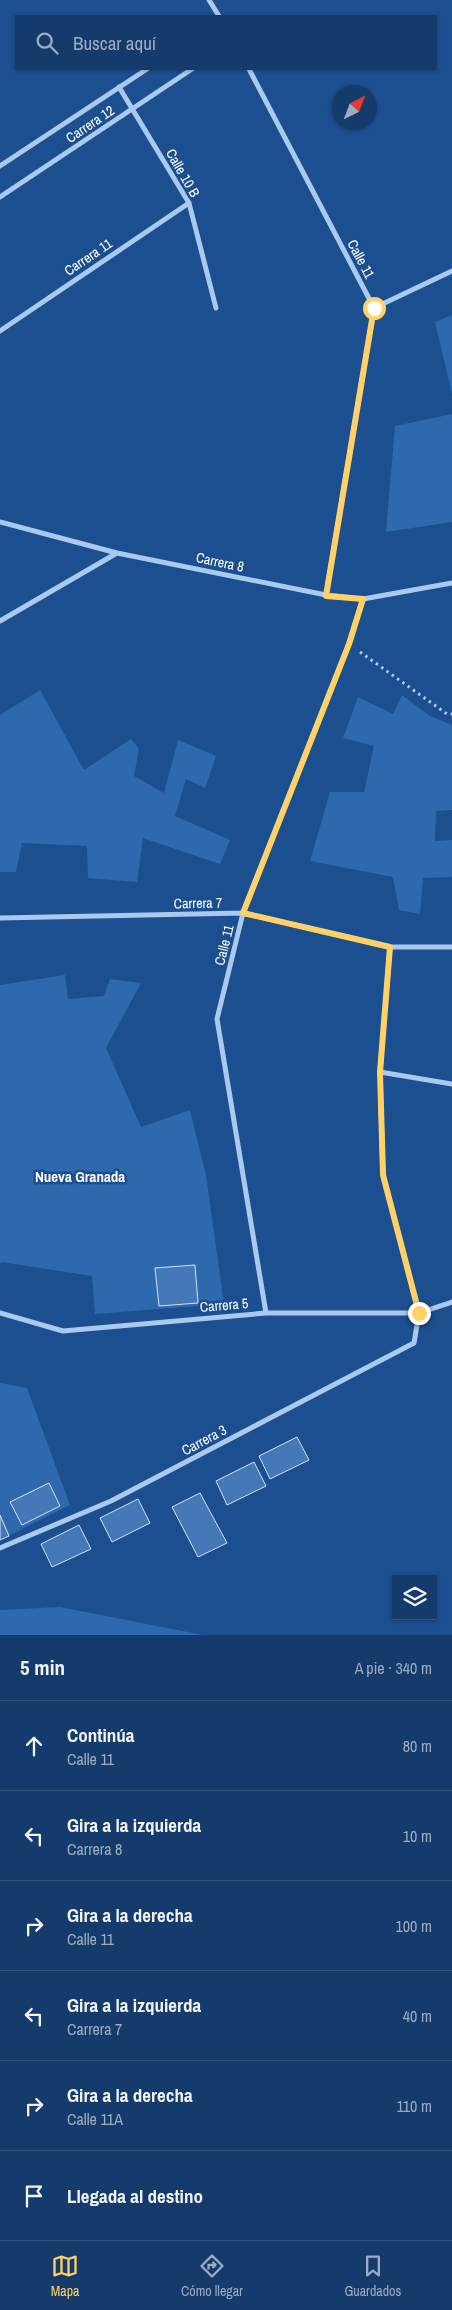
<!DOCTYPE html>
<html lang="es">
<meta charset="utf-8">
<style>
body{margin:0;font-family:"Archivo Narrow",sans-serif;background:#1d4271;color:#f1f3f6}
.controls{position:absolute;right:15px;bottom:15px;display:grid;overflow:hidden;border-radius:0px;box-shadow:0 1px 4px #0004}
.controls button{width:45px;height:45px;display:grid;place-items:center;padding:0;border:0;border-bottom:1px solid #33557e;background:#143b6b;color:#f1f3f6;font:25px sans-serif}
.compass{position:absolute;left:332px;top:85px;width:45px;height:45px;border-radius:50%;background:#143b6b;box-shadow:0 1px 4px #0004;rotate:42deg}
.stop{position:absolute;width:15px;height:15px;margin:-11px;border:4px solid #ffd166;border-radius:50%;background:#fff}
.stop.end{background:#ffd166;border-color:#fff;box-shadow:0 1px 5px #0008}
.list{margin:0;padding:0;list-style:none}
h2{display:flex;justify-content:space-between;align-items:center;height:65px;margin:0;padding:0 20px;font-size:21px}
h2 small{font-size:16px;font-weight:400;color:#9dadc1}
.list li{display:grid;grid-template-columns:32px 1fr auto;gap:15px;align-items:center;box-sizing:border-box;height:90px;padding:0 20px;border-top:1px solid #33557e}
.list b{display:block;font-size:19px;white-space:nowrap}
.list p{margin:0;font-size:16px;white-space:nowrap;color:#9dadc1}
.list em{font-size:16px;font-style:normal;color:#9dadc1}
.icon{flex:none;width:28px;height:28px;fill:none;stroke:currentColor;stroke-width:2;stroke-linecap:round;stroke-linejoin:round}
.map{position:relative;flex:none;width:452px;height:1635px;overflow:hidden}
.search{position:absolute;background:#143b6b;box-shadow:0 1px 4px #0004;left:15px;right:15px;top:15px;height:55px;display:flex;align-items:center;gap:12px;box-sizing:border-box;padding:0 18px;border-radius:0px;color:#9dadc1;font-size:19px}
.sheet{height:605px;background:#143b6b}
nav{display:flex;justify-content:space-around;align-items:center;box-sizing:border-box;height:70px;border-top:1px solid #33557e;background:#143b6b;font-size:14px;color:#9dadc1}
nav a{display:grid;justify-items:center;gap:2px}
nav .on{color:#ffd166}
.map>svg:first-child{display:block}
.green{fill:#2e69ad}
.building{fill:#4478b7;stroke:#cfe3fa}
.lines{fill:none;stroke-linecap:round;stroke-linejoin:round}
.path{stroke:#a9c9ee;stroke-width:3;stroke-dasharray:2.5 4;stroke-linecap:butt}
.minor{stroke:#a9c9ee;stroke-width:5}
.route{stroke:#ffd166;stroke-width:6}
.labels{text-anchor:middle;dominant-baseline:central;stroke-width:5;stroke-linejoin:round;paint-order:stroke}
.street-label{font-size:14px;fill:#fff;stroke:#1b4f8f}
.neighbourhood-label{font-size:15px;font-weight:bold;fill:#fff;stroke:#1b4f8f}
</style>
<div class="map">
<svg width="452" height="1635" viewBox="0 0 452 1635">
<rect width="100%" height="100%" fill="#1b4f8f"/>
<path class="green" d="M452 315V394L435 322Z
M452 414V522L386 532 395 426Z
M40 690 84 770 131 739 139 749 134 776 164 793 178 740 216 756 205 788 186 779 175 816 230 840 220 864 143 838 137 882 88 878 87 846 22 843 16 872H0V715Z
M402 695 430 716 452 725V810L436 811 435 841 452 840V877L423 878 420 914 399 910 393 877 310 861 330 792H364L374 746 343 738 358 697 393 714Z
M65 975 68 999 104 996 110 979 141 983 106 1048 141 1127 190 1110 206 1175 224 1304 95 1314 92 1276 1 1262 0 1266V985Z
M0 1383 27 1388 70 1505 0 1540Z
M60 1607 203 1635H0V1610Z"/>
<path class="building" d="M195 1265 198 1303 159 1306 155 1268Z
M297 1437 309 1460 270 1479 259 1456Z
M254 1462 266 1486 227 1505 216 1481Z
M49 1483 60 1506 22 1525 10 1502Z
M200 1493 227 1543 198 1557 172 1507Z
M138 1499 150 1523 112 1542 100 1518Z
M0 1515 9 1536 0 1540Z
M79 1525 91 1549 52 1567 41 1544Z"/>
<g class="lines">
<path class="path" d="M360 652 447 714H452"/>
<path class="minor" d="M209 0 219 16
M249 69 374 308 326 595
M119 87 189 203 216 308
M0 166 147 69
M0 197 192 69
M374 308 452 271
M0 331 189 203
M0 522 117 553 326 595 363 599 452 583
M0 621 117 553
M0 918 243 913 390 947H452
M380 1072 452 1084
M0 1313 63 1331 266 1313H419L452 1302
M266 1313 217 1019 243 913 349 644 363 599
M0 1548 111 1501 414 1343 419 1313 383 1175 380 1072 390 947"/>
</g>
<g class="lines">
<path class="route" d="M374 308 326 596 363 599 349 644 243 913 390 947 380 1072 383 1175 419 1313"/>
</g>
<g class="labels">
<g class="street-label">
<text transform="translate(90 124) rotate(-34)">Carrera 12</text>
<text transform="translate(183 173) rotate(60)">Calle 10 B</text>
<text transform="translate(88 257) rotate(-34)">Carrera 11</text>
<text transform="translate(361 259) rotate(62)">Calle 11</text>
<text transform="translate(220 562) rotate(12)">Carrera 8</text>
<text transform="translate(198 903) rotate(-1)">Carrera 7</text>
<text transform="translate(224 945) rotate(-76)">Calle 11</text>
<text transform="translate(224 1305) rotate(-5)">Carrera 5</text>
<text transform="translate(204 1440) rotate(-28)">Carrera 3</text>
</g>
<g class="neighbourhood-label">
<text x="80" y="1176">Nueva Granada</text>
</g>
</g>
</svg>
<div class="controls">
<button><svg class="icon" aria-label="layers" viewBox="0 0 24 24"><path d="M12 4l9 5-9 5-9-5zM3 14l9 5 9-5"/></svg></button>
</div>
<svg class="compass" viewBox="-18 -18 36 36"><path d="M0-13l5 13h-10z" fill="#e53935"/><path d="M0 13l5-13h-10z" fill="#9dadc1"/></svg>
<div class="stop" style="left:374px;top:308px"></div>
<div class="stop end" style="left:419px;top:1313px"></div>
<div class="search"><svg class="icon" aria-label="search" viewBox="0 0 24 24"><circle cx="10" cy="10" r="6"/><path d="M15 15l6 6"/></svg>Buscar aquí</div>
</div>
<section class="sheet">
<h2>5 min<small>A pie · 340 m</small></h2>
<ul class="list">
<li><svg class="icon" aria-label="ahead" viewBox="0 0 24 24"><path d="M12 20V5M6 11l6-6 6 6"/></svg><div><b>Continúa</b><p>Calle 11</p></div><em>80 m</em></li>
<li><svg class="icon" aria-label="left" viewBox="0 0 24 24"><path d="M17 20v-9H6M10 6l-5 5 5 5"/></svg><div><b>Gira a la izquierda</b><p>Carrera 8</p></div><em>10 m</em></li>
<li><svg class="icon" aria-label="right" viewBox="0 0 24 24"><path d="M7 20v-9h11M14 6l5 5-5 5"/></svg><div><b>Gira a la derecha</b><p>Calle 11</p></div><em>100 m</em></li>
<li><svg class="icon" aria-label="left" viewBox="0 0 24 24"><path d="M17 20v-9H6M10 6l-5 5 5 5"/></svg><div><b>Gira a la izquierda</b><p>Carrera 7</p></div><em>40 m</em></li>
<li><svg class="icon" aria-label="right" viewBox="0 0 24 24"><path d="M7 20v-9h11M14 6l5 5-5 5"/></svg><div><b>Gira a la derecha</b><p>Calle 11A</p></div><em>110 m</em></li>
<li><svg class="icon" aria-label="arrive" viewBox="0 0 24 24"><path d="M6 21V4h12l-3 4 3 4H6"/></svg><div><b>Llegada al destino</b></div></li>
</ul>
</section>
<nav>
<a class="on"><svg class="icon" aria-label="map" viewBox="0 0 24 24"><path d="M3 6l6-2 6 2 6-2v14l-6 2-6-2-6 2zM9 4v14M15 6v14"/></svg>Mapa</a>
<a><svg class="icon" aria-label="directions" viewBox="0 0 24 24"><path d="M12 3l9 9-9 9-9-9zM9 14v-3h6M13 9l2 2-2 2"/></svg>Cómo llegar</a>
<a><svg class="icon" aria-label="saved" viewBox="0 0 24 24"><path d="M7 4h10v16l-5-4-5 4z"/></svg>Guardados</a>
</nav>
